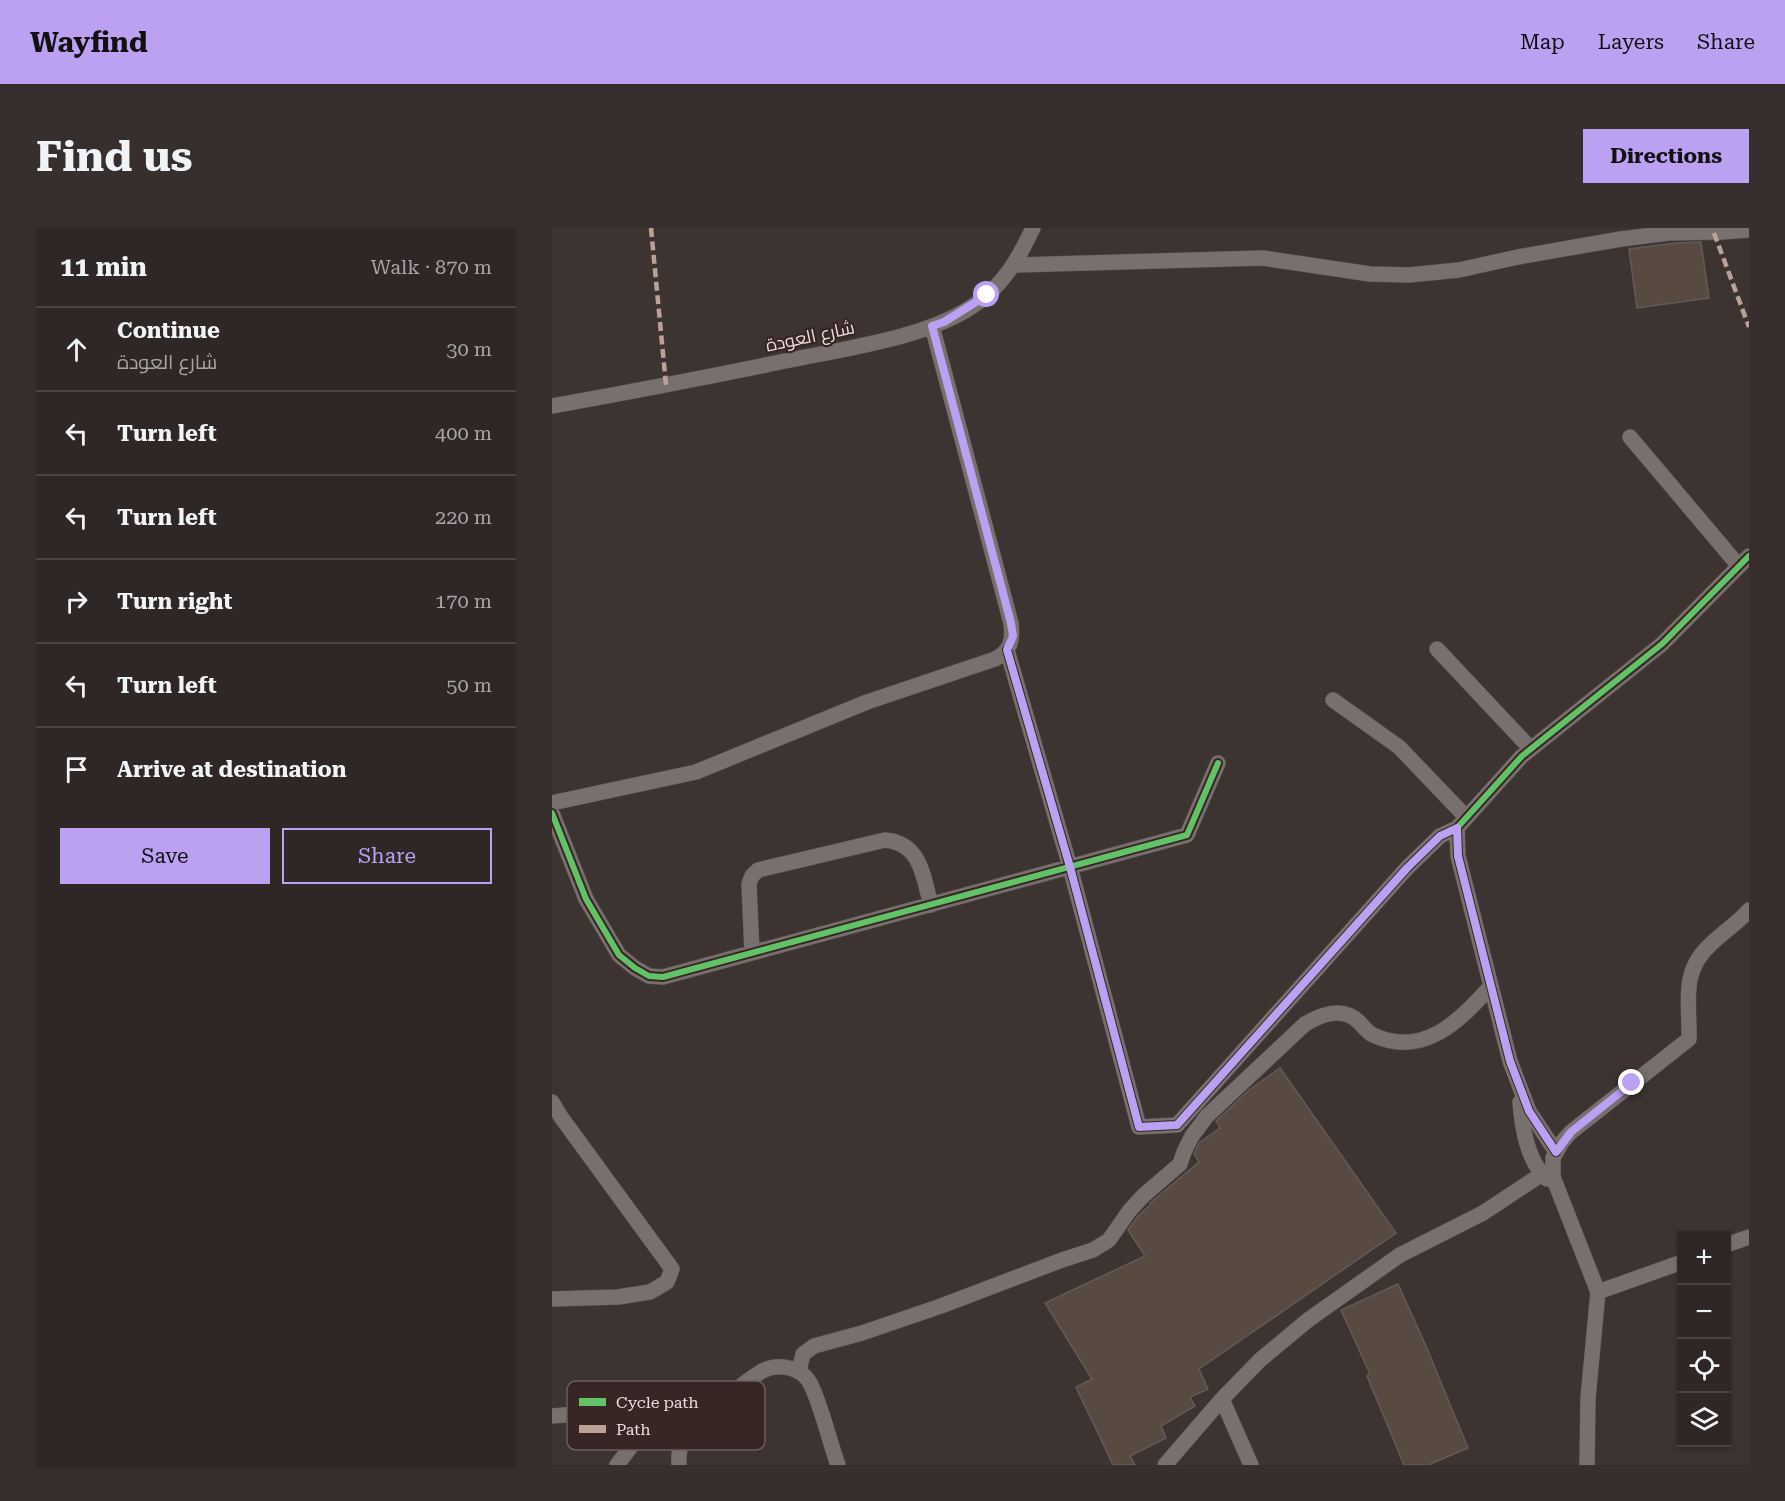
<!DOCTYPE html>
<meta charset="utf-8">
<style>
body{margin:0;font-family:"Roboto Serif",Cairo,serif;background:#362f2e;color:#f1f3f6}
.controls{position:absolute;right:18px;bottom:18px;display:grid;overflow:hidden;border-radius:0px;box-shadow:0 2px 4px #0004}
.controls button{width:54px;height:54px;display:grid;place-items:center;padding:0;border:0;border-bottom:2px solid #494443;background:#2e2726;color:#f1f3f6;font:30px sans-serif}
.stop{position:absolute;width:18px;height:18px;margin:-14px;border:4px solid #bca0f2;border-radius:50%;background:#fff}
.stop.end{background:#bca0f2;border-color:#fff;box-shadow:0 2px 6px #0008}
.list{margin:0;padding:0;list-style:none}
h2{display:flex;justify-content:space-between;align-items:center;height:78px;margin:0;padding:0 24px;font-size:26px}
h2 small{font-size:20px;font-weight:400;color:#a7a5a7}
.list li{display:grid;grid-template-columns:39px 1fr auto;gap:18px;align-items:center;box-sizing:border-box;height:84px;padding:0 24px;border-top:2px solid #494443}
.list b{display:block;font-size:22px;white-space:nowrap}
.list p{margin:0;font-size:20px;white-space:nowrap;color:#a7a5a7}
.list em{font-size:20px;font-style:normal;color:#a7a5a7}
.actions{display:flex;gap:12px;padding:18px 24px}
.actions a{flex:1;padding:14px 0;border:2px solid #bca0f2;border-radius:0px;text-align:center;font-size:21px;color:#bca0f2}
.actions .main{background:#bca0f2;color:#111}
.icon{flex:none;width:33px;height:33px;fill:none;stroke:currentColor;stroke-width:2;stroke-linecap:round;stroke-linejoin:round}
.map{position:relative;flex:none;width:1197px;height:1237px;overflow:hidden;border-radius:0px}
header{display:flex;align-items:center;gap:36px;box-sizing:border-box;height:84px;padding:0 30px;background:#bca0f2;color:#111}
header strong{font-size:28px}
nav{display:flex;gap:33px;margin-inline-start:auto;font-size:21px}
.intro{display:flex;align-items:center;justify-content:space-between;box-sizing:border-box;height:144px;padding:0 36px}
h1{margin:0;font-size:42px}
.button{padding:15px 27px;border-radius:0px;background:#bca0f2;color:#111;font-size:21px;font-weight:700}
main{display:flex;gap:36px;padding:0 36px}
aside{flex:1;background:#2e2726;border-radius:0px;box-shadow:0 2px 4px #0004}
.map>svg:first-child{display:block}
.building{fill:#584941;stroke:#625b58;stroke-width:1.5}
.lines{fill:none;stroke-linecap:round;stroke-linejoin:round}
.minor-casing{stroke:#5b5351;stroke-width:16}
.minor{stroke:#78706e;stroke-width:15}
.quiet{stroke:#bda197;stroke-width:4.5;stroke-dasharray:9 4.5;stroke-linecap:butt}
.cycleway-casing{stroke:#372623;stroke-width:10}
.cycleway{stroke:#61c268;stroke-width:6}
.route{stroke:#bca0f2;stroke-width:8}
.labels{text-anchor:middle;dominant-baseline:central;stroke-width:4.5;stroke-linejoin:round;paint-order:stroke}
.street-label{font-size:18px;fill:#eadddb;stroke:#372623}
.key{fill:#372623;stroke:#6d5d5a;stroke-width:1.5}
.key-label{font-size:16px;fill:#eadddb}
</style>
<header>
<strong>Wayfind</strong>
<nav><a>Map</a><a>Layers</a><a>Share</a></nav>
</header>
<div class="intro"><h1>Find us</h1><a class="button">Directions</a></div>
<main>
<aside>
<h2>11 min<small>Walk · 870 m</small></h2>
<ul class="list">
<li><svg class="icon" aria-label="ahead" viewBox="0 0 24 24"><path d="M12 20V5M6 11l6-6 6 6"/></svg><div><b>Continue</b><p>شارع العودة</p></div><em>30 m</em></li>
<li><svg class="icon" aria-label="left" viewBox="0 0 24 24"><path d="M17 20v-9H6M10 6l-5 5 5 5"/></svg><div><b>Turn left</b></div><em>400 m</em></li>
<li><svg class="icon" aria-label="left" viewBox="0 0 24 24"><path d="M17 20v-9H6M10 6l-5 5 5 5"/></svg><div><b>Turn left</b></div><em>220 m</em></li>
<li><svg class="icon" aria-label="right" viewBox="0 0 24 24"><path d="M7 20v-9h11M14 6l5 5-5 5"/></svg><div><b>Turn right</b></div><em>170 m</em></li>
<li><svg class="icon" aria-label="left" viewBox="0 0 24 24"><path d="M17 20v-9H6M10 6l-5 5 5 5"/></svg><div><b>Turn left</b></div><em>50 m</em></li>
<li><svg class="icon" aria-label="arrive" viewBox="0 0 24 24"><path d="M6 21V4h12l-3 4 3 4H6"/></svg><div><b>Arrive at destination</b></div></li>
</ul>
<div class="actions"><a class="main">Save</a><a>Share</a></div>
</aside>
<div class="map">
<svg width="1197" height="1237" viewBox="0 0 1197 1237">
<rect width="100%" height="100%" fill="#3d3432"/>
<path class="building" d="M1149 14 1157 70 1085 80 1077 21 1124 15Z
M728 840 844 1005 647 1141 656 1161 638 1169 643 1178 609 1198 614 1210 578 1228 583 1237H561L524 1159 540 1151 493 1075 593 1028 576 1002 586 988 598 977V975L647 934 642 926 647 915 668 900 664 893 697 862Z
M846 1056 874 1118 916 1220 876 1237H852L815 1148 818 1146 789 1082Z"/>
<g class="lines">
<defs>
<path id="minor" d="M463 37 711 30 818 46 857 47 907 42 966 29 1069 11 1117 5 1170 4 1197 2
M0 178C78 164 156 149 233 133 294 120 389 109 435 67 457 48 469 25 481 0
M1078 209 1186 337
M885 421 979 521
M455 422 518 639 587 899 625 897 855 640 888 608 905 600
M781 472 847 519 914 589
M0 575 144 544 315 474 443 431C459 423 461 412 459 395L380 98
M0 585 34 671 67 727 83 740 97 748 111 749 635 607 666 535
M200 725 197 656 200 648 206 642 333 612C369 615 371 648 379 677
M0 874 9 889 120 1041 115 1054 98 1064 66 1069 0 1071
M968 874C970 899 975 933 995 951
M1004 924 977 883 958 833 906 628 905 600 970 528 1110 416 1197 328
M1174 1017 1197 1009
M1046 1064 1001 949V930L1010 914 1019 904 1137 811C1138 774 1128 744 1159 716 1171 704 1186 695 1197 682
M247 1143 251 1126 262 1118 310 1105 389 1078 510 1032 541 1022 557 1012 578 982 591 968 628 936 632 924 640 908 655 888 753 796C770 786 791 778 807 794 812 799 815 804 821 807 871 830 907 794 938 759
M670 1171 699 1237
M0 1188 47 1184 147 1193
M65 1237 102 1188
M127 1237C126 1222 129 1212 138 1200 158 1183 185 1159 207 1145 224 1134 250 1138 259 1157 270 1180 277 1212 286 1237
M613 1237 670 1171 708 1132 756 1092 848 1027 931 985 990 946
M1035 1237 1036 1170 1046 1064 1130 1034"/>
</defs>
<use href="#minor" class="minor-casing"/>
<use href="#minor" class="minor"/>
<path class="quiet" d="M99 0 114 157
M1162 5 1197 99"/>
<defs>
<path id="cycleway" d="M455 422 518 639 587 899 625 897 855 640 888 608 905 600
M0 585 34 671 67 727 83 740 97 748 111 749 635 607 666 535
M1004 924 977 883 958 833 906 628 905 600 970 528 1110 416 1197 328"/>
</defs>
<use href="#cycleway" class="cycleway-casing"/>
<use href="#cycleway" class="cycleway"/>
</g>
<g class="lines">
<path class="route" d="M435 67 392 94 380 98 459 395 461 408 455 422 518 639 587 899 625 897 855 640 888 608 905 600 906 628 958 833 977 883 1004 924 1019 904 1080 855"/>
</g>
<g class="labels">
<g class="street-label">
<text transform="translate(258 108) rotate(-12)">شارع العودة</text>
</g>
</g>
<rect x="15" y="1153" width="198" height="69" rx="9" class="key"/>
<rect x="27" y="1170" width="27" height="8" fill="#61c268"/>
<rect x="27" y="1197" width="27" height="8" fill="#bda197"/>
<g class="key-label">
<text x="64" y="1180">Cycle path</text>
<text x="64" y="1207">Path</text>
</g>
</svg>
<div class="controls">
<button>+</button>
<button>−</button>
<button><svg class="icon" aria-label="locate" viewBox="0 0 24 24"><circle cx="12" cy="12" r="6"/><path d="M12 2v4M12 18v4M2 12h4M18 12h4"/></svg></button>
<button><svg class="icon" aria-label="layers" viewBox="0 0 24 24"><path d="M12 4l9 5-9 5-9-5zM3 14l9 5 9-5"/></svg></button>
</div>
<div class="stop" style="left:435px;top:67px"></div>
<div class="stop end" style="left:1080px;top:855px"></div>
</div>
</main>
